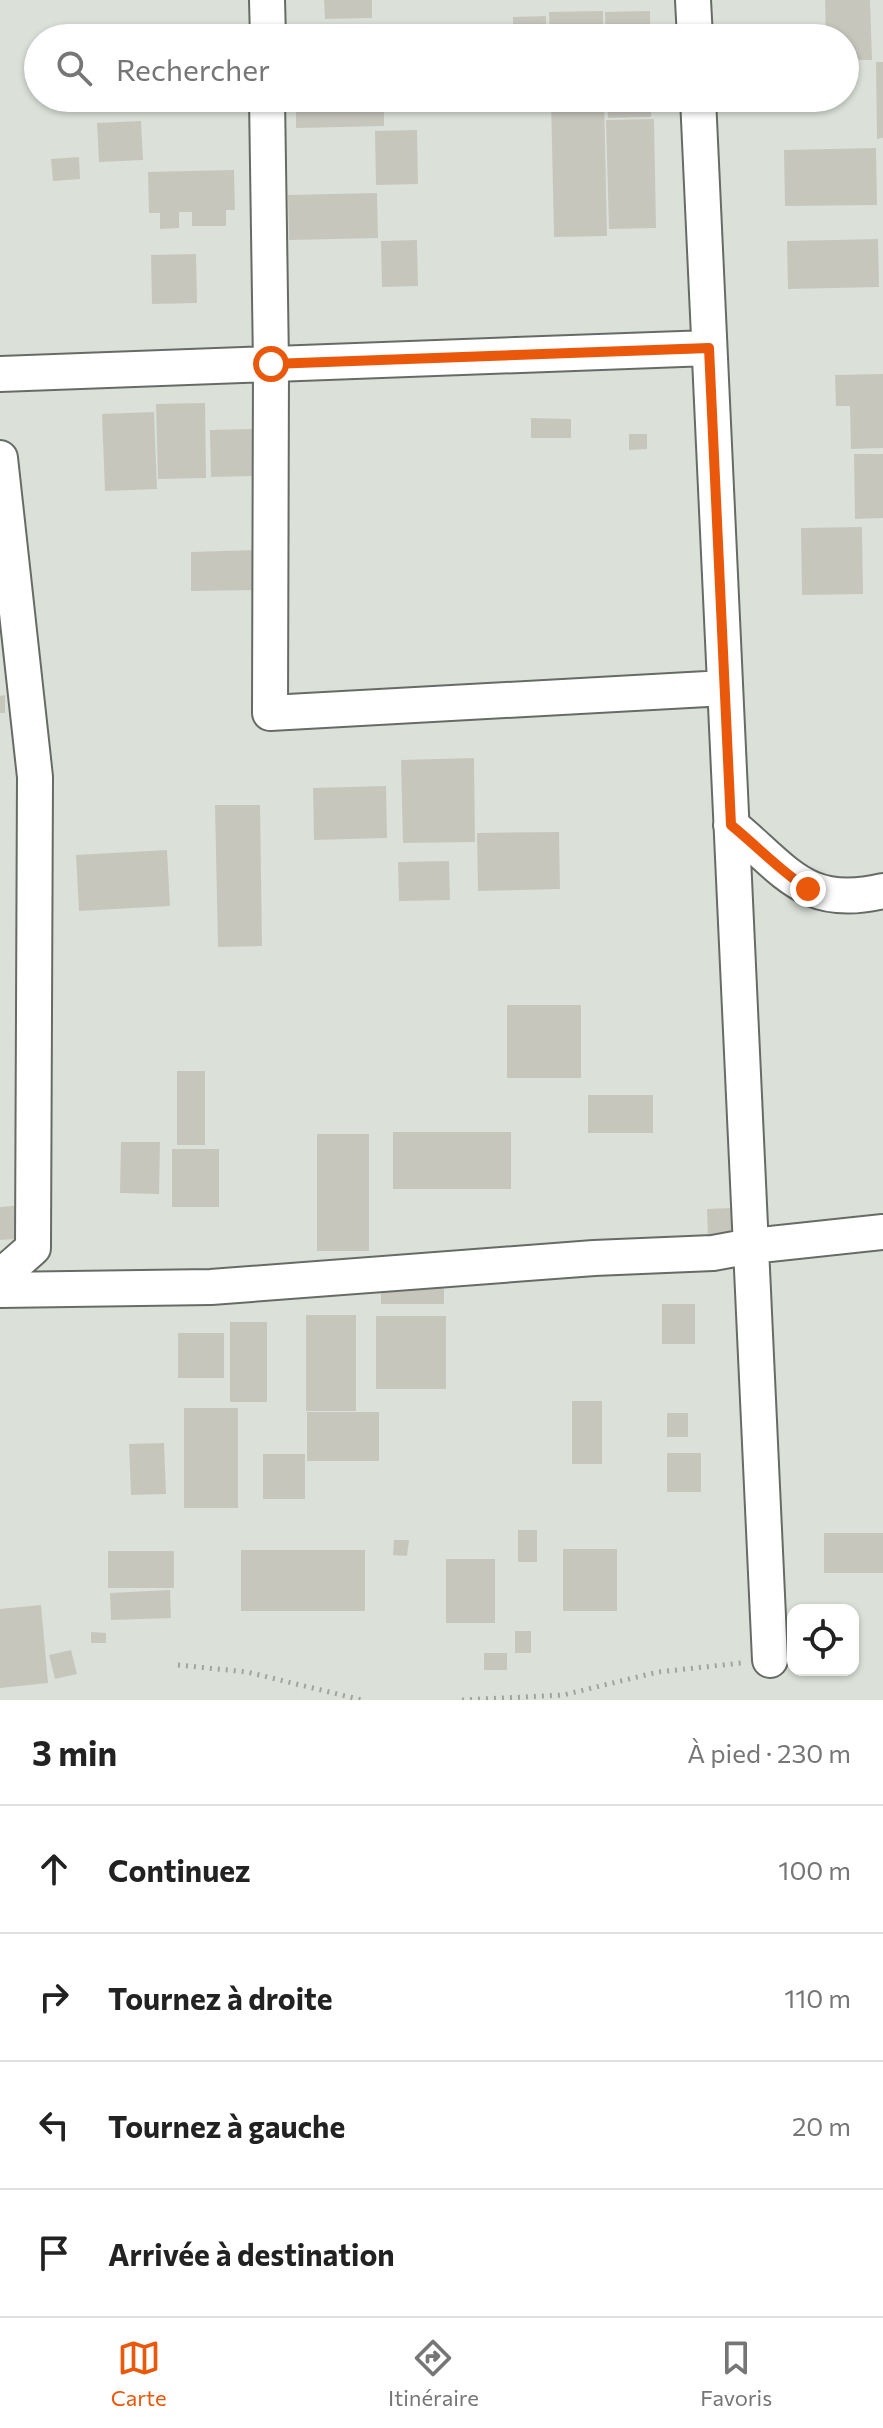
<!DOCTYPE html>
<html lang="fr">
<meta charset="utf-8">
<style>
body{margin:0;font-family:Commissioner,sans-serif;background:#f6f6f6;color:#222}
.controls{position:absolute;right:24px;bottom:24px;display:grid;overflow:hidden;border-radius:16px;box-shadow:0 2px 6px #0004}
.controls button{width:72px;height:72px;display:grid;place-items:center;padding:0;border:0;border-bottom:2px solid #e0e0e0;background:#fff;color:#222;font:40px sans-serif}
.stop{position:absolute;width:24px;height:24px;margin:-18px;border:6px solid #ea580c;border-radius:50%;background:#fff}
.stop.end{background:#ea580c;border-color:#fff;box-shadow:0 2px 8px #0008}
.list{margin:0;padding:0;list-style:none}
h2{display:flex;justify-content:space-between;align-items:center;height:104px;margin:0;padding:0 32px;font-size:34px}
h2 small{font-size:26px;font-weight:400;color:#767676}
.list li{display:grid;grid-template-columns:52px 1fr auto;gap:24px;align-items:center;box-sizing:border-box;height:128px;padding:0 32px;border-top:2px solid #e0e0e0}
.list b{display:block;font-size:30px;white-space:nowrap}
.list em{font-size:26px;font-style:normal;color:#767676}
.icon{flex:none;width:44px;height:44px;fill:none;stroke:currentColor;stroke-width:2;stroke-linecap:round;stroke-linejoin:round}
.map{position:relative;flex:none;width:883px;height:1700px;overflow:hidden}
.search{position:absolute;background:#fff;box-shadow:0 2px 6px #0004;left:24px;right:24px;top:24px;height:88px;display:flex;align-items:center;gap:20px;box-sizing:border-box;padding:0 28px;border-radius:44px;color:#767676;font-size:30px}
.sheet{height:616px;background:#fff}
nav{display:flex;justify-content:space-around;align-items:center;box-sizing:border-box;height:112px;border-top:2px solid #e0e0e0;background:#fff;font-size:22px;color:#767676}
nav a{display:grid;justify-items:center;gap:4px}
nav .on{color:#ea580c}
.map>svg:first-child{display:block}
.building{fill:#c7c6bd}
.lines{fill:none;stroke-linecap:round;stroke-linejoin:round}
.street-casing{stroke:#666c65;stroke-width:38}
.path{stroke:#9fa49d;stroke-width:5;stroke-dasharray:2 6;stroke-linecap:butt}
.street{stroke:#fff;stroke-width:34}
.route{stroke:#ea580c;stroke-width:10}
</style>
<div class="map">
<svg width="883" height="1700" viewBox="0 0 883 1700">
<rect width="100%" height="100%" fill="#dbe1d9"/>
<path class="building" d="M324 0H372V18L325 19Z
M825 0H870L872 60H845V38H826Z
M603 11V38H550L549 12Z
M650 11V38H606L605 12Z
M546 16V38H513V17Z
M876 62H883V138L877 139Z
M296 98H384V126L296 128Z
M551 98H604L607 236 554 237Z
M607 98H651V117L608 118Z
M654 119 656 228 609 229 606 120Z
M141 121 143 160 99 162 97 123Z
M417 130 418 184 376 185 375 131Z
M876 148 877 205 785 206 784 150Z
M79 157 80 179 53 181 51 159Z
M234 170 235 210H226V226H192V212H179V228L160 229V213H149L148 172Z
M377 193 378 238 289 240 288 195Z
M878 239 879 287 788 289 787 241Z
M417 240 418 286 382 287 381 241Z
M196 254 197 303 152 304 151 255Z
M883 374V448L851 449 850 406H836L835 375Z
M205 403 206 478 158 479 156 404Z
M154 412 157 489 105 491 102 414Z
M531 418 571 419V438H531Z
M252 429 253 476 211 477 210 430Z
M629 434H647V449L629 450Z
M854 454H883V518L855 519Z
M862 527 863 594 802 595 801 528Z
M258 550 259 590 191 591V552Z
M5 695V713H0V696Z
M474 758 475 842 403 843 401 760Z
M386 786 387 838 314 840 313 788Z
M215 805H260L262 946 218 947Z
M559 832 560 889 478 891 477 833Z
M167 850 170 906 79 911 76 855Z
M449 861 450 900 399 901 398 862Z
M507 1005H581V1078H507Z
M177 1071H205V1145H177Z
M588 1095H653V1133H588Z
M393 1132H511V1189H393Z
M317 1134H369V1251H317Z
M121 1142H160L159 1194 120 1193Z
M172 1149H219V1207H172Z
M25 1205 28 1238 0 1240V1207Z
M732 1208 733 1240 708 1241 707 1209Z
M381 1279H444V1304H381Z
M662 1304H695V1344H662Z
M306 1315H356V1411H306Z
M376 1316H446V1389H376Z
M230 1322H267V1402H230Z
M178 1333H224V1378H178Z
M572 1401H602V1464H572Z
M184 1408H238V1508H184Z
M307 1412H379V1461H307Z
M667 1413H688V1437H667Z
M164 1443 166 1494 131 1495 129 1444Z
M667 1453H701V1492H667Z
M263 1454H305V1499H263Z
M518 1530H537V1562H518Z
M824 1533H883V1573H824Z
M394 1540H409L407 1556 393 1555Z
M563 1549H617V1611H563Z
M241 1550H365V1611H241Z
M108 1551H174V1588H108Z
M446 1559H495V1623H446Z
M170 1590 171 1618 111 1620 110 1593Z
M41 1605 48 1683 0 1688V1609Z
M515 1631H531V1653H515Z
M91 1632 106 1633V1643H91Z
M71 1650 77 1674 55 1679 49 1655Z
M484 1653H507V1670H484Z"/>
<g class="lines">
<defs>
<path id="street" d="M267 0 268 38
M693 0 695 38
M267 98 271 364 270 713 725 688
M698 98 770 1660
M0 374 709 348
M0 458 35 777 33 1248 0 1277
M731 825C785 869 805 910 883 891
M0 1290 211 1287 594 1258 713 1253 751 1246 883 1232"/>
</defs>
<use href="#street" class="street-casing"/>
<path class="path" d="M178 1665 247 1672 362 1700
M462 1700 563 1695 658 1672 741 1663"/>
<use href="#street" class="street"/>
</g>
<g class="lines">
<path class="route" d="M271 364 709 348 731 825C757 846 780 871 808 889"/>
</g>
</svg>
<div class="controls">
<button><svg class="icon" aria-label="locate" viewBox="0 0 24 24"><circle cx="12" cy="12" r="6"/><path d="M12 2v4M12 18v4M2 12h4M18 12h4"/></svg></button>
</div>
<div class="stop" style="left:271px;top:364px"></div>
<div class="stop end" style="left:808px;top:889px"></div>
<div class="search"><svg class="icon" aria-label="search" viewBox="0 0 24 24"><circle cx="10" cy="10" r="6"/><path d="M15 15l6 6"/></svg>Rechercher</div>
</div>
<section class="sheet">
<h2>3 min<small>À pied · 230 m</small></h2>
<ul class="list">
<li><svg class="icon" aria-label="ahead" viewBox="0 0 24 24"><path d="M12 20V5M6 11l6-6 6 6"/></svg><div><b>Continuez</b></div><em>100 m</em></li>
<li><svg class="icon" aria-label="right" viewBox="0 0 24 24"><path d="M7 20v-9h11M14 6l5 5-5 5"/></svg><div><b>Tournez à droite</b></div><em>110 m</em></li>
<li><svg class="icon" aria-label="left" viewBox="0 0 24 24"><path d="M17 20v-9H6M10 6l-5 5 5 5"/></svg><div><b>Tournez à gauche</b></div><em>20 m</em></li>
<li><svg class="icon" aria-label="arrive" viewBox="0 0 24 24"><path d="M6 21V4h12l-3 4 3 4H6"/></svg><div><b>Arrivée à destination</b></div></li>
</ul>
</section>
<nav>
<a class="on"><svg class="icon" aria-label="map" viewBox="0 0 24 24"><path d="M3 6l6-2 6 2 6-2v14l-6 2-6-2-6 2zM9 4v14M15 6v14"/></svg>Carte</a>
<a><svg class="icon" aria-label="directions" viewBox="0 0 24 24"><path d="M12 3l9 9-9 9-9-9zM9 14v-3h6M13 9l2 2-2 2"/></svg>Itinéraire</a>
<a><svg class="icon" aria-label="saved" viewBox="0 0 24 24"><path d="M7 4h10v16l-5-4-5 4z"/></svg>Favoris</a>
</nav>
